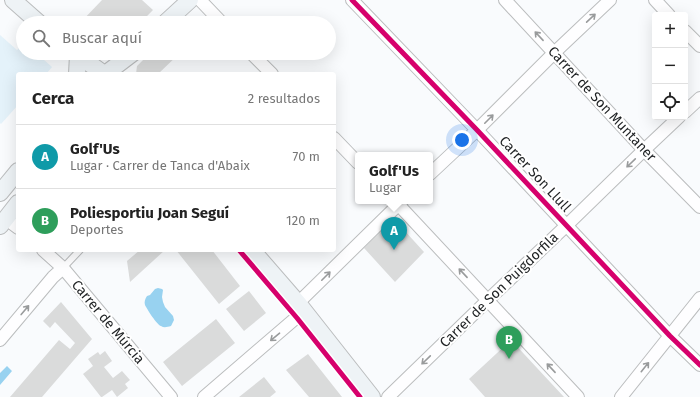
<!DOCTYPE html>
<html lang="es">
<meta charset="utf-8">
<style>
body{margin:0;font-family:"Fira Sans",sans-serif;background:#f2f2f2;color:#222}
.controls{position:absolute;right:12px;top:12px;display:grid;overflow:hidden;border-radius:4px;box-shadow:0 4px 16px #0002}
.controls button{width:36px;height:36px;display:grid;place-items:center;padding:0;border:0;border-bottom:1px solid #e0e0e0;background:#fff;color:#222;font:20px sans-serif}
.you{position:absolute;left:462px;top:140px;width:14px;height:14px;margin:-10px;border:3px solid #fff;border-radius:50%;background:#1a73e8;box-shadow:0 0 0 6px #1a73e833}
.badge{display:grid;place-items:center;width:26px;height:26px;border-radius:50%;background:#7c3aed;color:#fff;font-size:13px;font-weight:700}
.pin{position:absolute;translate:-50% -33px;filter:drop-shadow(0 1px 2px #0008)}
.pin::after{content:'';position:absolute;top:21px;width:14px;height:12px;background:inherit;clip-path:polygon(0 0,100% 0,50% 100%)}
.popup{position:absolute;left:355px;top:152px;width:78px;height:52px;box-sizing:border-box;display:grid;place-content:center;border-radius:4px;background:#fff;filter:drop-shadow(0 1px 3px #0005);font-size:13px;white-space:nowrap;color:#767676}
.popup b{font-size:15px;color:#222}
.popup::after{content:'';position:absolute;left:50%;top:100%;margin-left:-8px;border:8px solid transparent;border-top-color:#fff}
.list{margin:0;padding:0;list-style:none}
h2{display:flex;justify-content:space-between;align-items:center;height:52px;margin:0;padding:0 16px;font-size:17px}
h2 small{font-size:13px;font-weight:400;color:#767676}
.list li{display:grid;grid-template-columns:26px 1fr auto;gap:12px;align-items:center;box-sizing:border-box;height:64px;padding:0 16px;border-top:1px solid #e0e0e0}
.list b{display:block;font-size:15px;white-space:nowrap}
.list p{margin:0;font-size:13px;white-space:nowrap;color:#767676}
.list em{font-size:13px;font-style:normal;color:#767676}
.icon{flex:none;width:22px;height:22px;fill:none;stroke:currentColor;stroke-width:2;stroke-linecap:round;stroke-linejoin:round}
.map{position:relative;flex:none;width:700px;height:397px;overflow:hidden}
.search{position:absolute;background:#fff;box-shadow:0 4px 16px #0002;left:16px;top:16px;width:320px;height:44px;display:flex;align-items:center;gap:10px;box-sizing:border-box;padding:0 14px;border-radius:22px;color:#767676;font-size:15px}
.panel{position:absolute;background:#fff;box-shadow:0 4px 16px #0002;left:16px;top:72px;width:320px;height:180px;border-radius:4px}
.map>svg:first-child{display:block}
.green{fill:#e4f2fa}
.water{fill:#98d2f0}
.building{fill:#dadbdb}
.lines{fill:none;stroke-linecap:round;stroke-linejoin:round}
.lane-casing{stroke:#bbbdbe;stroke-width:8}
.street-casing{stroke:#bbbdbe;stroke-width:14}
.secondary-casing{stroke:#bbbdbe;stroke-width:18}
.lane{stroke:#fefeff;stroke-width:6}
.street{stroke:#fefeff;stroke-width:12}
.secondary{stroke:#eef3f6;stroke-width:16}
.cycleway-casing{stroke:#fff;stroke-width:8}
.cycleway{stroke:#d6006c;stroke-width:5}
.oneway{stroke:#999b9c}
.labels{text-anchor:middle;dominant-baseline:central;stroke-width:4;stroke-linejoin:round;paint-order:stroke}
.street-label{font-size:14px;fill:#1e2123;stroke:#fff}
</style>
<div class="map">
<svg width="700" height="397" viewBox="0 0 700 397">
<rect width="100%" height="100%" fill="#f9fbfd"/>
<path class="green" d="M0 35 17 50 23 45V53H36L52 67 46 74H18V105L1 124 0 123Z"/>
<path class="water" d="M158 288 162 289 163 290 162 297 163 302 165 307 173 316 174 320 171 326C167 327 164 328 161 326 157 325 147 309 145 305 144 302 145 299 147 296L150 295 155 289Z
M7 366 12 371 0 385V373Z"/>
<path class="building" d="M102 0H142L153 10 140 23H80Z
M150 53H180L158 74H136L137 66Z
M394 219 424 252 395 282 364 248Z
M140 250H165L130 282 127 261Z
M176 250H212L240 286 219 304Z
M249 291 266 313 244 331 226 309Z
M61 302 92 339 42 397H10L59 340 70 349 75 343 55 322 50 328 43 321Z
M216 319 235 343 182 386 163 362Z
M511 340 564 397H485L469 379Z
M105 351 112 361 104 367 113 378 122 371 130 380 125 384 128 388 117 397 112 390 102 397H101L83 374 93 366 88 359 98 352 100 355Z
M308 354 342 397H309L286 370Z
M264 377 276 392 270 397H239Z"/>
<g class="lines">
<defs>
<path id="lane" d="M63 268 80 250"/>
<path id="street" d="M200 0 222 23
M352 0 477 130 670 336 700 365
M505 0 644 150 700 207
M655 0 669 15
M685 31 700 46
M251 53 272 74
M685 112 700 98
M334 138 358 163
M430 174 477 130 555 52 610 0
M395 201 578 397
M6 219 18 228
M43 250 63 268 171 397
M298 303 402 201
M0 340 53 277 63 268
M204 397 304 311
M388 397 488 300 567 225 644 150 679 117
M621 397 700 298"/>
<path id="secondary" d="M13 0 39 23
M165 23 190 0
M75 53 100 71
M108 72 133 53
M77 74 78 55
M0 193 18 171
M0 226 18 203
M252 250 298 303 372 397"/>
</defs>
<use href="#lane" class="lane-casing"/>
<use href="#street" class="street-casing"/>
<use href="#secondary" class="secondary-casing"/>
<use href="#lane" class="lane"/>
<use href="#street" class="street"/>
<use href="#secondary" class="secondary"/>
<defs>
<path id="cycleway" d="M352 0 477 130 670 336 700 365
M239 250 297 318 360 397"/>
</defs>
<use href="#cycleway" class="cycleway-casing"/>
<use href="#cycleway" class="cycleway"/>
</g>
<defs><path id="oneway-shaft" d="M-6 0H5M1.5-3L5.5 0L1.5 3" fill="none" stroke-width="1.6" stroke-linecap="round" stroke-linejoin="round"/></defs>
<g class="oneway">
<use href="#oneway-shaft" transform="translate(591 18) rotate(-43)"/>
<use href="#oneway-shaft" transform="translate(539 36) rotate(-133)"/>
<use href="#oneway-shaft" transform="translate(489 119) rotate(-45)"/>
<use href="#oneway-shaft" transform="translate(631 163) rotate(136)"/>
<use href="#oneway-shaft" transform="translate(463 273) rotate(-133)"/>
<use href="#oneway-shaft" transform="translate(326 276) rotate(-45)"/>
<use href="#oneway-shaft" transform="translate(25 310) rotate(-50)"/>
<use href="#oneway-shaft" transform="translate(275 337) rotate(140)"/>
<use href="#oneway-shaft" transform="translate(426 360) rotate(136)"/>
<use href="#oneway-shaft" transform="translate(645 367) rotate(-51)"/>
<use href="#oneway-shaft" transform="translate(551 368) rotate(-133)"/>
</g>
<g class="labels">
<g class="street-label">
<text transform="translate(602 104) rotate(47)">Carrer de Son Muntaner</text>
<text transform="translate(535 174) rotate(47)">Carrer Son Llull</text>
<text transform="translate(499 290) rotate(-44)">Carrer de Son Puigdorfila</text>
<text transform="translate(108 322) rotate(50)">Carrer de Múrcia</text>
</g>
</g>
</svg>
<div class="controls">
<button>+</button>
<button>−</button>
<button><svg class="icon" aria-label="locate" viewBox="0 0 24 24"><circle cx="12" cy="12" r="6"/><path d="M12 2v4M12 18v4M2 12h4M18 12h4"/></svg></button>
</div>
<div class="you"></div>
<div class="pin badge" style="left:394px;top:250px;background:#0f9aa8">A</div>
<div class="popup"><b>Golf'Us</b>Lugar</div>
<div class="pin badge" style="left:509px;top:359px;background:#2e9e5b">B</div>
<div class="search"><svg class="icon" aria-label="search" viewBox="0 0 24 24"><circle cx="10" cy="10" r="6"/><path d="M15 15l6 6"/></svg>Buscar aquí</div>
<section class="panel">
<h2>Cerca<small>2 resultados</small></h2>
<ul class="list">
<li><span class="badge" style="background:#0f9aa8">A</span><div><b>Golf'Us</b><p>Lugar · Carrer de Tanca d'Abaix</p></div><em>70 m</em></li>
<li><span class="badge" style="background:#2e9e5b">B</span><div><b>Poliesportiu Joan Seguí</b><p>Deportes</p></div><em>120 m</em></li>
</ul>
</section>
</div>
